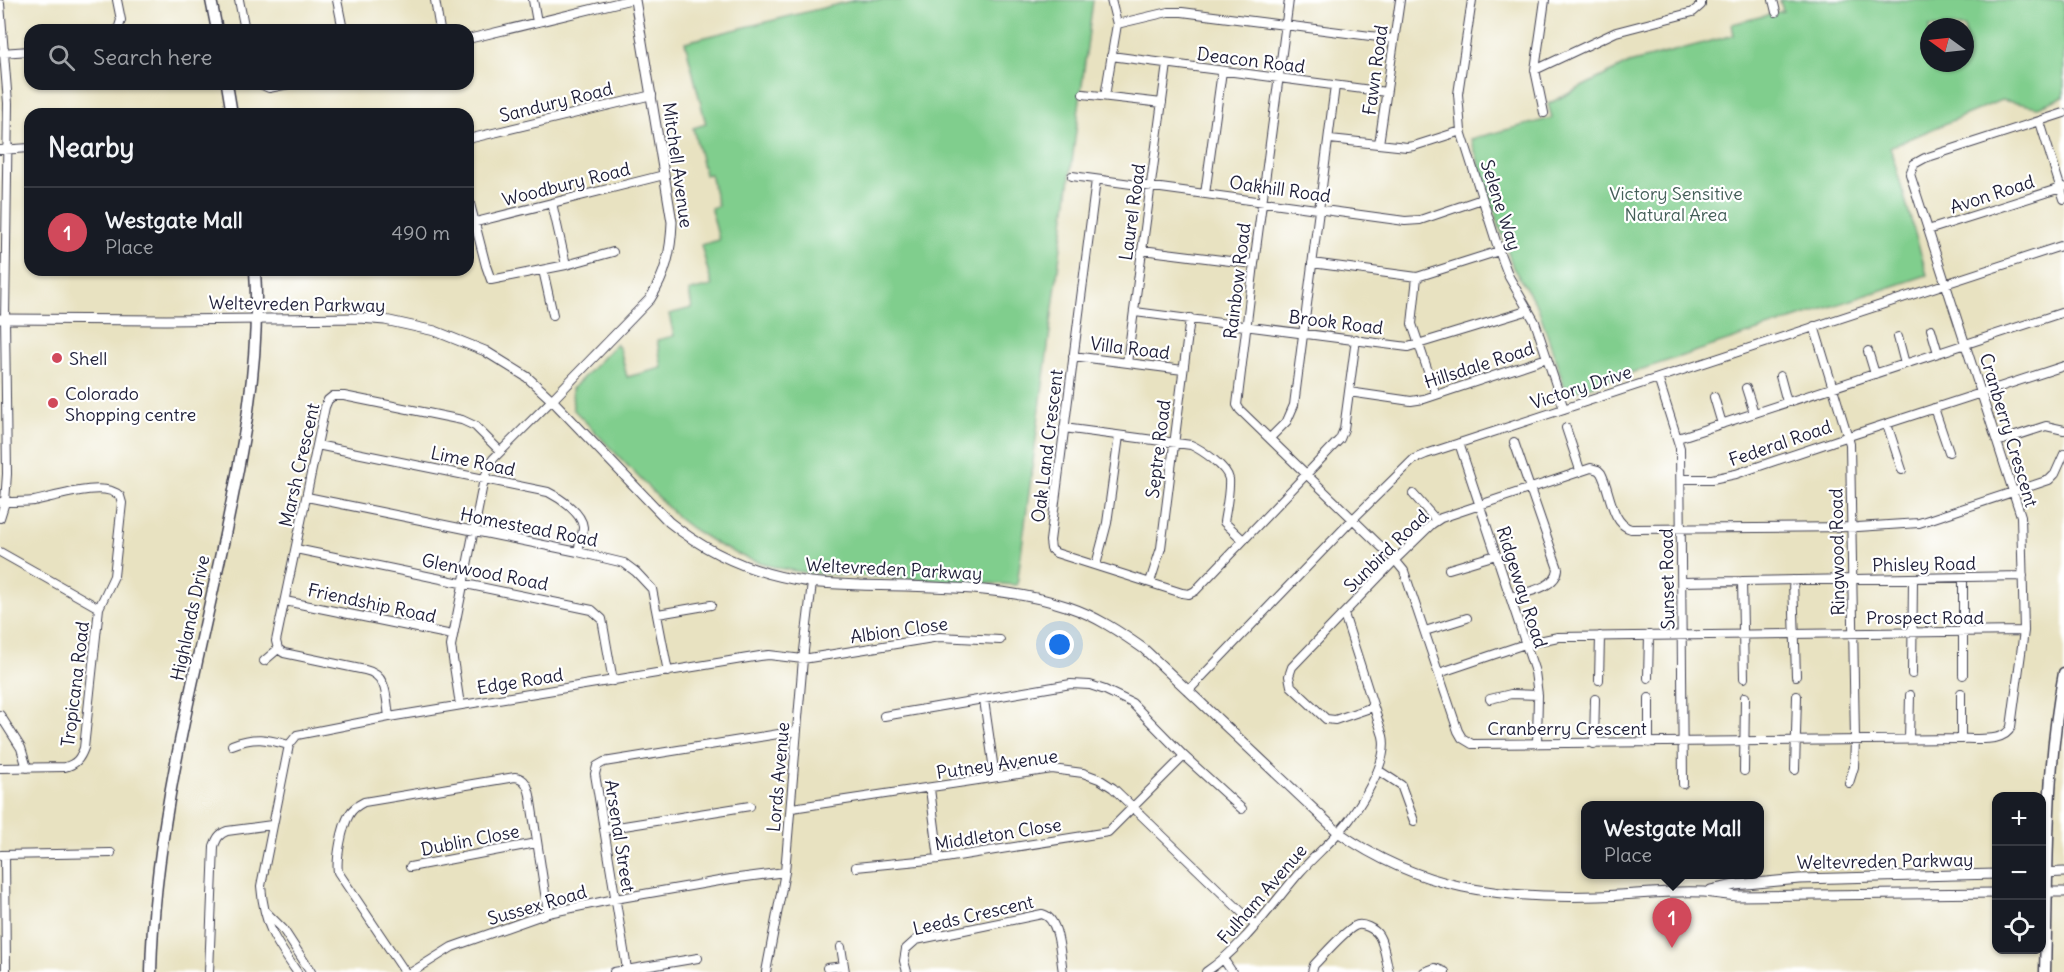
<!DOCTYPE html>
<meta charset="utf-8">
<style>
body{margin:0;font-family:Delius,sans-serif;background:#20242c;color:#f1f3f6}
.controls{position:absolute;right:18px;bottom:18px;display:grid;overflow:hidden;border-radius:12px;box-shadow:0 2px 4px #0004}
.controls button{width:54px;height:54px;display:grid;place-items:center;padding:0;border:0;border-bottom:2px solid #363941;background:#171b24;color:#f1f3f6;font:30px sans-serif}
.compass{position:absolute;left:1920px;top:18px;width:54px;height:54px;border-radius:50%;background:#171b24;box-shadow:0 2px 4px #0004;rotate:285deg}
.you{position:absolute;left:1060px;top:645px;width:21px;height:21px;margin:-15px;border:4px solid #fff;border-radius:50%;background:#1a73e8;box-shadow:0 0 0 9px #1a73e833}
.badge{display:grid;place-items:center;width:39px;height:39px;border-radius:50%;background:#d1495b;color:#fff;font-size:20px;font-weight:700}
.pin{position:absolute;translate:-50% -50px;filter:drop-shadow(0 2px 3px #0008)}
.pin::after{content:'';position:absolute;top:32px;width:21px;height:18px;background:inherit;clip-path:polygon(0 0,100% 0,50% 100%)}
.popup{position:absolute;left:1581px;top:801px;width:183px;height:78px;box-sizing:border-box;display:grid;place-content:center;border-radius:12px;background:#171b24;filter:drop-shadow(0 2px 4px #0005);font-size:20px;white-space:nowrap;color:#9ea1a6}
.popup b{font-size:22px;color:#f1f3f6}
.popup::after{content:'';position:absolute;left:50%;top:100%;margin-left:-12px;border:12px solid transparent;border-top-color:#171b24}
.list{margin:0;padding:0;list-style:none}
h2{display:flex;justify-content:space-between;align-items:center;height:78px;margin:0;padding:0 24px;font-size:26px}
h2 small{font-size:20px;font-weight:400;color:#9ea1a6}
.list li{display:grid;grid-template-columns:39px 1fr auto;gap:18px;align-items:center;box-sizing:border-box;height:90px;padding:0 24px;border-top:2px solid #363941}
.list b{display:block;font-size:22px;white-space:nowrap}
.list p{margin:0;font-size:20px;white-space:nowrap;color:#9ea1a6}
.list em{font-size:20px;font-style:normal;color:#9ea1a6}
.icon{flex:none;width:33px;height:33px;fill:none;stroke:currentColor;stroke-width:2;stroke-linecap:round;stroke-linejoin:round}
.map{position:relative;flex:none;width:2064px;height:972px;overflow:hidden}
.search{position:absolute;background:#171b24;box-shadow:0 2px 4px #0004;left:24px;top:24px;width:450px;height:66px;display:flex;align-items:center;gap:15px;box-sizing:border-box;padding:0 21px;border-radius:18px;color:#9ea1a6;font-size:22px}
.panel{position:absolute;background:#171b24;box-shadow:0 2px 4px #0004;left:24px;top:108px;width:450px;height:168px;border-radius:18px}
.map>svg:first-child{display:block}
.green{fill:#80ce8d;stroke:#517864;stroke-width:1.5;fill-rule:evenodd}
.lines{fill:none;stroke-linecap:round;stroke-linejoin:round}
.minor-casing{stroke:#403f4f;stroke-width:10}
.tertiary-casing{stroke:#403f4f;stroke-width:11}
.secondary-casing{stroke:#403f4f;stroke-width:13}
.minor{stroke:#fff;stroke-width:8}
.tertiary{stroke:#fff;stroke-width:9}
.secondary{stroke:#fff;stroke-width:10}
.poi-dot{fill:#d1495b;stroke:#fff;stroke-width:2}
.labels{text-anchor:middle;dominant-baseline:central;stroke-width:4.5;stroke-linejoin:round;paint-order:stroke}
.street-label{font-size:18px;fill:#22223b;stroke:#fff}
.park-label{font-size:18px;fill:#435e58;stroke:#fff}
.poi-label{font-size:18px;fill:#22223b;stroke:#fff;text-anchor:start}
</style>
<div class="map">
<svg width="2064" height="972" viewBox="0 0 2064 972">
<rect width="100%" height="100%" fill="#fff"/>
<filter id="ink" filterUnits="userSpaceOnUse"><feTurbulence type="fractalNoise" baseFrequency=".0167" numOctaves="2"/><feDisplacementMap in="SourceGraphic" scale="12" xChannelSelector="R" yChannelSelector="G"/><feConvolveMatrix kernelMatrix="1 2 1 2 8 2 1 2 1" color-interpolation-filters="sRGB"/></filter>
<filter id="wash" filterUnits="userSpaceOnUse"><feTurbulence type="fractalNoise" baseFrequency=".008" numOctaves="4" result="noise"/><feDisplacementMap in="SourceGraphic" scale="24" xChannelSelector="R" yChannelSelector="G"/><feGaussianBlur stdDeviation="1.35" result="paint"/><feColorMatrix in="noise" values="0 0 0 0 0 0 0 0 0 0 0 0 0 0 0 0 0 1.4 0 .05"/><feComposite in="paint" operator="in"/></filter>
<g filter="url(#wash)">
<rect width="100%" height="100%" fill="#e8e2c1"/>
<path class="green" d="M855 0H1093L1017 585 808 573 777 568 746 558 718 545 691 528 678 518 573 409 572 389 616 344 620 349 627 377 662 368 657 340 674 336 669 314 692 308 689 291 712 286 701 245 719 240 711 208 718 206 710 174 705 175 693 128 706 124 685 42Z
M1780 0H2064V97L2038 107 2001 100 1890 147 1927 275 1567 394 1538 307 1513 268 1471 139 1552 118 1548 104 1629 63 1734 35 1732 24 1783 11ZM1929 27H1965V63H1929Z"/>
</g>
<g filter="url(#ink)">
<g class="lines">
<defs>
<path id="minor" d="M117 0 121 20 118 30
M239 0 245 30
M337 0 343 30
M435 0 440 30
M533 0 537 22
M1289 0 1254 264 1237 405 1240 410 1395 560 1404 571 1458 731 1462 738 1472 744 1961 739C1977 738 2004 743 2011 727L2024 631 2021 516 1910 174 1914 164 1925 158 2064 113
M1472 0 1458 94 1461 131 1499 251 1509 277 1535 322 1564 409
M1773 0 1776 12
M0 4 8 103 5 319 7 474 5 502 0 518
M1117 24 1168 12H1182L1394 39
M468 39 629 0
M1 53 30 51
M1111 56 1386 92
M1535 70 1616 32 1693 12 1701 5V0
M260 84 269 88 289 84
M1083 94 1162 103
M1105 96 1117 24 1111 0
M1544 113 1535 70 1545 0
M2040 122 2064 199
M468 139 652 95
M1330 139 1407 147 1414 146 1461 131
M1379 144 1400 0
M0 150 30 148
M1072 176 1405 221 1420 220 1482 199
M1096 180 1050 541 1051 549 1056 553 1182 593 1189 594 1195 591 1340 439 1344 429 1356 339
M1205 194 1222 71
M468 196 486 266 491 280 566 265 552 203
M468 224 664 175
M1928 230 2064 187
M1142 250 1254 264
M1312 263 1417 277 1499 251
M566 265 613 252
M543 270 553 315
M1417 277 1412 324 1436 395
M1135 312 1408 347 1523 312 1528 309
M1814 326 1850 444 1855 740 1854 767 1849 783
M1931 329 1938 353
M1898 337 1905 364
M1868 351 1875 374
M1073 356 1183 370
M1127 363 1167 64
M1780 376 1787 402
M1658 378 1680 448 1683 784
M1746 388 1754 413
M1349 392 1411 401 1424 399 1547 358
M1714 397 1722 424
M1934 408 1949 452
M1887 424 1902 470
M1064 428 1191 445C1202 450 1227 467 1229 479 1230 492 1226 509 1224 522L1243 540
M1566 428 1580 470
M1270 438 1287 421 1294 405 1335 86
M1678 438 2064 312
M1997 442 2046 426 2064 430
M1459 443 1535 672 1538 695 1537 743
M317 445 548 492C560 498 582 513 583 527 583 535 579 544 578 552
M1681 479H1712L1736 474 1843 438 2064 366
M1413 494 1436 520
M307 497 578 552 624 563 636 572 652 589 668 672
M1 502C12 502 24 502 34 501 55 497 104 480 120 496L122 503 114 576 99 608
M296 549 592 610 602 619 613 681
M0 552 99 608 84 748C80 759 76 764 65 767L0 768
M1096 565 1107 523 1119 436
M1449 569 1496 555
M1793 580 1796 676
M1742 581 1744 678
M1150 582 1161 548 1190 318
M1682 582 2023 576
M1510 597C1525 592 1556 589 1558 569L1514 442
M285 601 452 635
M658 614 711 605
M1425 631 1467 618
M278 649 276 641 325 407 328 400 333 396H344L462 420 475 426 500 451
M278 649 284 653 365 670C388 675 386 697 389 717
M264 661 278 649
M1439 673 1525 644 1558 637 2024 631
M1912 674 1913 579
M1963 675V578
M1648 678 1649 635
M1599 680 1600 636
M1189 690 1353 519 1414 459 1426 454 2064 245
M1961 693V739
M1649 698V743
M1490 699 1511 694 1538 695
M984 700 995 777
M460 705 451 646 484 479 493 459 552 400
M1373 707 1335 720 1326 719 1291 686 1289 676 1292 667 1395 560 1432 524 1441 518 1591 468 1598 470 1601 473C1610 489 1611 524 1631 529L1858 527 1919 523 2049 480 2055 474 2064 454
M0 715 21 748 27 768
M884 716 1071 684 1090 685 1105 690 1132 703 1184 756 1242 809
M1909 739 1910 695
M1594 744 1595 699
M232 745C256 736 266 739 289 745
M1378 770 1401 785 1414 821
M1795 770 1797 696
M1744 771 1745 697
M930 789 939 859
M792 808 1052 769 1083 773 1099 779 1113 788 1255 925
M605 829 750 806
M1 855 111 853
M5 855 6 972
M410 867 536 843
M856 867 939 859 1108 832 1184 756
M265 911 283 929 311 972
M841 947 845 972
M1224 960 1232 972
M827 968 844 966
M627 969 595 774 597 766 604 762 797 731
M209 972 214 846C217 838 219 834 227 831L272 825
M297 972C275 941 264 925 261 886L289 745 297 735 389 717 760 656 769 655 803 659 939 637 1000 640
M405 972 338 872C336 859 342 827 349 815 352 809 358 805 364 802L515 777C525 778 528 786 530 795L548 913
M412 972 452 947 548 913 615 899 731 879 785 872
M614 972 698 958
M766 972 785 872 803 659 812 583
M907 972 904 961 906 949 916 940 1042 914C1060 918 1060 956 1063 972
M1206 972C1244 946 1270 907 1300 872 1316 854 1336 838 1350 819 1364 799 1389 761 1383 736L1344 614
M1312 972 1314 965C1324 955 1343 932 1355 926 1362 922 1375 929 1379 936 1385 946 1386 961 1389 972
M1424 972 1435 968 1445 972"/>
<path id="tertiary" d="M0 319 166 320 360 318 385 320 435 331 485 351 527 377 552 400 669 522C710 555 758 575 810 582 827 584 844 584 860 585 928 587 1004 585 1069 607 1096 616 1120 632 1144 649L1338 832C1420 890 1501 899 1599 896 1632 895 1671 890 1704 892 1714 893 1725 895 1736 896L1996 893
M552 400 650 299C666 274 671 251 672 222L635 0
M2042 873 2064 872
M1711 890 1735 885 1799 879 1996 874
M2042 892H2064"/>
<path id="secondary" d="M211 0 217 30
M227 84 232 114
M151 972C154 829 193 684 223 544 242 454 261 362 255 270
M2045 972C2048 872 2045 771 2064 673"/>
</defs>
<use href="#minor" class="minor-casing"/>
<use href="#tertiary" class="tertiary-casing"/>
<use href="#secondary" class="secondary-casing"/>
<use href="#minor" class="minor"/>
<use href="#tertiary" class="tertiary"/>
<use href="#secondary" class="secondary"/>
</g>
</g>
<g class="poi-dot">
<circle cx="57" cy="358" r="6"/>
<circle cx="53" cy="403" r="6"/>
</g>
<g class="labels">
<g class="street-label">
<text transform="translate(1251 60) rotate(7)">Deacon Road</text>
<text transform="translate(1375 70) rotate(-82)">Fawn Road</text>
<text transform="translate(556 102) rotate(-14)">Sandury Road</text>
<text transform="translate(678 165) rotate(82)">Mitchell Avenue</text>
<text transform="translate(566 184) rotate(-14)">Woodbury Road</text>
<text transform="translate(1280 189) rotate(8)">Oakhill Road</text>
<text transform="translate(1992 194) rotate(-18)">Avon Road</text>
<text transform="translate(1501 205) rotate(72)">Selene Way</text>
<text transform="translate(1132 212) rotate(-82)">Laurel Road</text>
<text transform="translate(1237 281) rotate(-83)">Rainbow Road</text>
<text transform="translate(297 304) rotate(1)">Weltevreden Parkway</text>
<text transform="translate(1336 322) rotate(7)">Brook Road</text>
<text transform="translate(1130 348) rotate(7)">Villa Road</text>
<text transform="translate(1479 365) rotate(-18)">Hillsdale Road</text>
<text transform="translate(1581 387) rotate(-18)">Victory Drive</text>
<text transform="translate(2009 430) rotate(73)">Cranberry Crescent</text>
<text transform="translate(1780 443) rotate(-19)">Federal Road</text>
<text transform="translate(1047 446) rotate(-83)">Oak Land Crescent</text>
<text transform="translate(1158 449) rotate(-83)">Septre Road</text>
<text transform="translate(473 461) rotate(12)">Lime Road</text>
<text transform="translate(299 465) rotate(-77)">Marsh Crescent</text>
<text transform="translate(529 527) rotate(11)">Homestead Road</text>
<text transform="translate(1386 551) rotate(-44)">Sunbird Road</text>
<text transform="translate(1837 552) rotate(-91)">Ringwood Road</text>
<text transform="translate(1924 564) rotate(-1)">Phisley Road</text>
<text transform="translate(894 569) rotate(3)">Weltevreden Parkway</text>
<text transform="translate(485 572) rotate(11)">Glenwood Road</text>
<text transform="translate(1667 579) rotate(-91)">Sunset Road</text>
<text transform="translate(1522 587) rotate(72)">Ridgeway Road</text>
<text transform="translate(372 603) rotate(12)">Friendship Road</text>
<text x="1925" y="617">Prospect Road</text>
<text transform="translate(190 618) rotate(-78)">Highlands Drive</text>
<text transform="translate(899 630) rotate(-8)">Albion Close</text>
<text transform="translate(520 681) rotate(-9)">Edge Road</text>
<text transform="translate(75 684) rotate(-83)">Tropicana Road</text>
<text x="1567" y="728">Cranberry Crescent</text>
<text transform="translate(997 764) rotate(-8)">Putney Avenue</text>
<text transform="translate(778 777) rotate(-85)">Lords Avenue</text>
<text transform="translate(998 834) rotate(-9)">Middleton Close</text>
<text transform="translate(620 836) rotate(81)">Arsenal Street</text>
<text transform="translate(470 840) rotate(-11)">Dublin Close</text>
<text transform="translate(1885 861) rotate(-1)">Weltevreden Parkway</text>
<text transform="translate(1262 894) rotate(-49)">Fulham Avenue</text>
<text transform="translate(537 905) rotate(-16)">Sussex Road</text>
<text transform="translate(973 915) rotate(-13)">Leeds Crescent</text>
</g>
<g class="park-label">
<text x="1676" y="193">Victory Sensitive<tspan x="1676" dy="21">Natural Area</tspan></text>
</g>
<g class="poi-label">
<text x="69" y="358">Shell</text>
<text x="65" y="393">Colorado<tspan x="65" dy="21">Shopping centre</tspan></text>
</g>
</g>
</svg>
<div class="controls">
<button>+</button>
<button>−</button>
<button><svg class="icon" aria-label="locate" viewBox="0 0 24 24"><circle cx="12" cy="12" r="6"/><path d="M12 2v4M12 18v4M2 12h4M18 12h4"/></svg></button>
</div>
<svg class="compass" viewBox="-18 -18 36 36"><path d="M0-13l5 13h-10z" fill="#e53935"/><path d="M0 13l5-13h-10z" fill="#9ea1a6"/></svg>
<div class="you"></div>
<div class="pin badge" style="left:1672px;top:948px">1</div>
<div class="popup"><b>Westgate Mall</b>Place</div>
<div class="search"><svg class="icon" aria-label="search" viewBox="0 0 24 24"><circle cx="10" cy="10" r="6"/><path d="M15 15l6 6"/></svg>Search here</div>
<section class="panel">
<h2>Nearby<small></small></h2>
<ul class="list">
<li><span class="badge">1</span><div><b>Westgate Mall</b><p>Place</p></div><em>490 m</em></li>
</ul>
</section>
</div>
